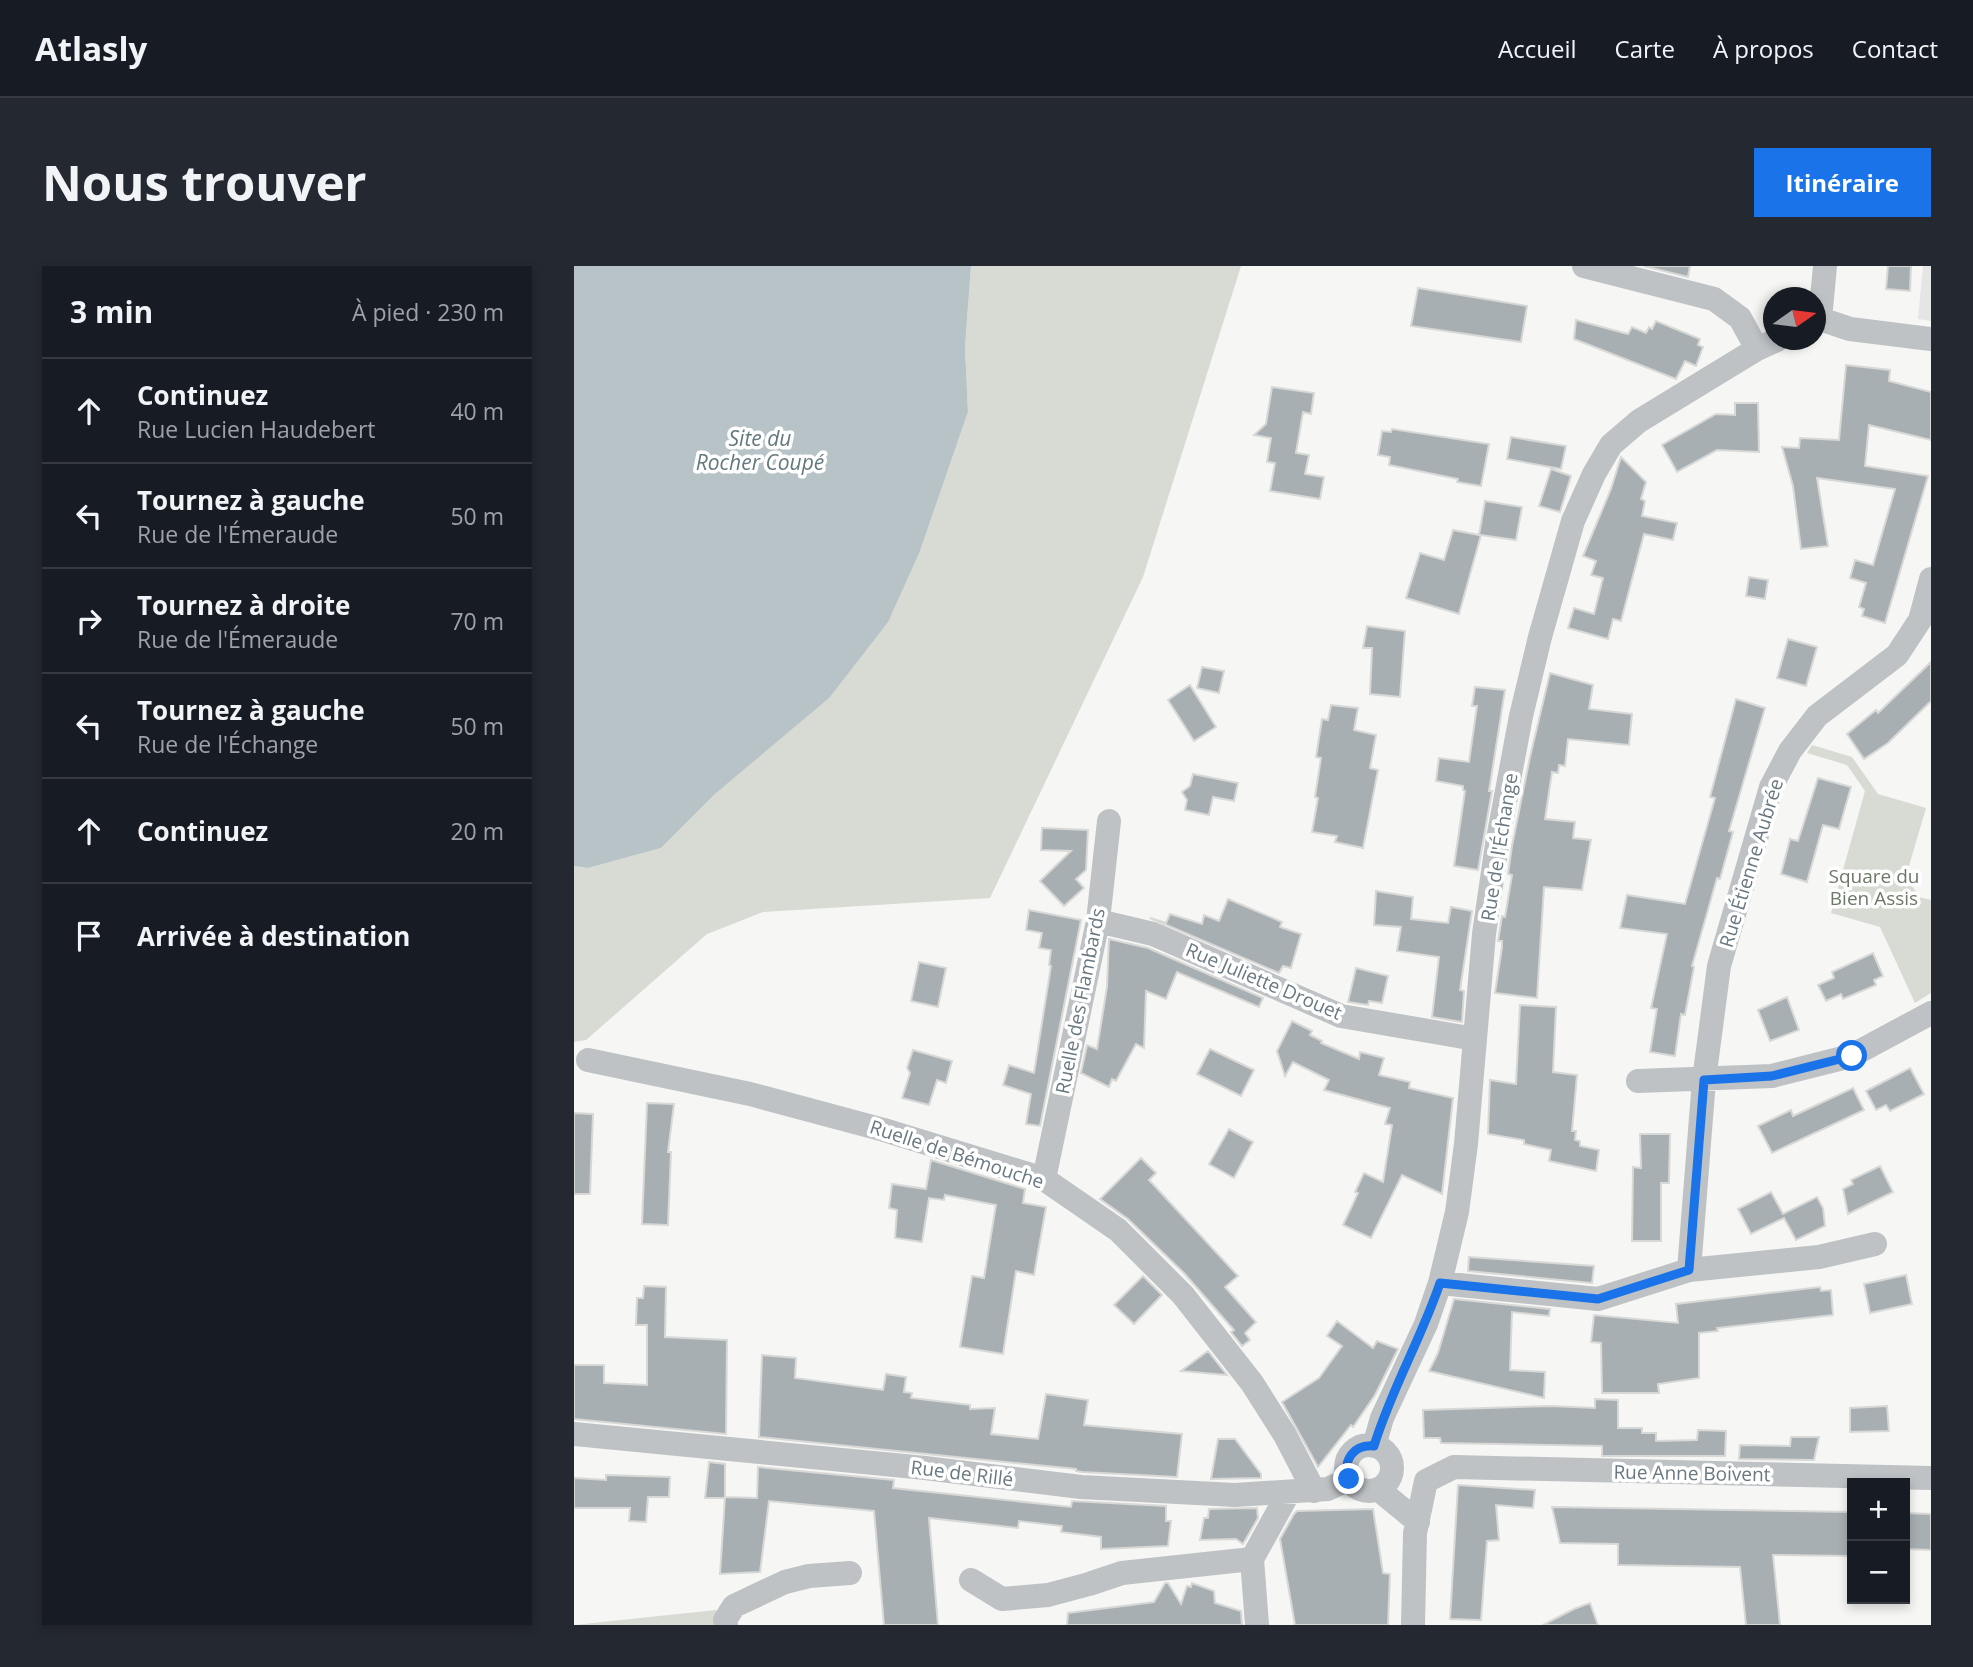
<!DOCTYPE html>
<html lang="fr">
<meta charset="utf-8">
<style>
body{margin:0;font-family:"Open Sans",sans-serif;background:#242831;color:#f1f3f6}
.controls{position:absolute;right:21px;bottom:21px;display:grid;overflow:hidden;border-radius:0px;box-shadow:0 4px 10px #0003}
.controls button{width:63px;height:63px;display:grid;place-items:center;padding:0;border:0;border-bottom:2px solid #363941;background:#171b24;color:#f1f3f6;font:35px sans-serif}
.compass{position:absolute;left:1189px;top:21px;width:63px;height:63px;border-radius:50%;background:#171b24;box-shadow:0 4px 10px #0003;rotate:76deg}
.stop{position:absolute;width:21px;height:21px;margin:-16px;border:5px solid #1a73e8;border-radius:50%;background:#fff}
.stop.end{background:#1a73e8;border-color:#fff;box-shadow:0 2px 7px #0008}
.list{margin:0;padding:0;list-style:none}
h2{display:flex;justify-content:space-between;align-items:center;height:91px;margin:0;padding:0 28px;font-size:30px}
h2 small{font-size:23px;font-weight:400;color:#9ea1a6}
.list li{display:grid;grid-template-columns:46px 1fr auto;gap:21px;align-items:center;box-sizing:border-box;height:105px;padding:0 28px;border-top:2px solid #363941}
.list b{display:block;font-size:26px;white-space:nowrap}
.list p{margin:0;font-size:23px;white-space:nowrap;color:#9ea1a6}
.list em{font-size:23px;font-style:normal;color:#9ea1a6}
.icon{flex:none;width:38px;height:38px;fill:none;stroke:currentColor;stroke-width:2;stroke-linecap:round;stroke-linejoin:round}
.map{position:relative;flex:none;width:1357px;height:1359px;overflow:hidden;border-radius:0px}
header{display:flex;align-items:center;gap:42px;box-sizing:border-box;height:98px;padding:0 35px;background:#171b24;border-bottom:2px solid #363941}
header strong{font-size:33px}
nav{display:flex;gap:38px;margin-inline-start:auto;font-size:24px}
.intro{display:flex;align-items:center;justify-content:space-between;box-sizing:border-box;height:168px;padding:0 42px}
h1{margin:0;font-size:49px}
.button{padding:18px 32px;border-radius:0px;background:#1a73e8;color:#fff;font-size:24px;font-weight:700}
main{display:flex;gap:42px;padding:0 42px}
aside{flex:1;background:#171b24;border-radius:0px;box-shadow:0 4px 10px #0003}
.map>svg:first-child{display:block}
.built{fill:#e4e5e4}
.green{fill:#d7dbd3}
.water{fill:#b8c3c7}
.building{fill:#a8afb3;stroke:#d8d8d6;stroke-width:2}
.lines{fill:none;stroke-linecap:round;stroke-linejoin:round}
.minor{stroke:#bec2c5;stroke-width:24}
.route{stroke:#1a73e8;stroke-width:9}
.labels{text-anchor:middle;dominant-baseline:central;stroke-width:7;stroke-linejoin:round;paint-order:stroke}
.street-label{font-size:19px;fill:#697881;stroke:#fff}
.park-label{font-size:19px;fill:#6c7967;stroke:#fff}
.water-label{font-size:21px;font-style:italic;fill:#64797e;stroke:#fff}
</style>
<header>
<strong>Atlasly</strong>
<nav><a>Accueil</a><a>Carte</a><a>À propos</a><a>Contact</a></nav>
</header>
<div class="intro"><h1>Nous trouver</h1><a class="button">Itinéraire</a></div>
<main>
<aside>
<h2>3 min<small>À pied · 230 m</small></h2>
<ul class="list">
<li><svg class="icon" aria-label="ahead" viewBox="0 0 24 24"><path d="M12 20V5M6 11l6-6 6 6"/></svg><div><b>Continuez</b><p>Rue Lucien Haudebert</p></div><em>40 m</em></li>
<li><svg class="icon" aria-label="left" viewBox="0 0 24 24"><path d="M17 20v-9H6M10 6l-5 5 5 5"/></svg><div><b>Tournez à gauche</b><p>Rue de l'Émeraude</p></div><em>50 m</em></li>
<li><svg class="icon" aria-label="right" viewBox="0 0 24 24"><path d="M7 20v-9h11M14 6l5 5-5 5"/></svg><div><b>Tournez à droite</b><p>Rue de l'Émeraude</p></div><em>70 m</em></li>
<li><svg class="icon" aria-label="left" viewBox="0 0 24 24"><path d="M17 20v-9H6M10 6l-5 5 5 5"/></svg><div><b>Tournez à gauche</b><p>Rue de l'Échange</p></div><em>50 m</em></li>
<li><svg class="icon" aria-label="ahead" viewBox="0 0 24 24"><path d="M12 20V5M6 11l6-6 6 6"/></svg><div><b>Continuez</b></div><em>20 m</em></li>
<li><svg class="icon" aria-label="arrive" viewBox="0 0 24 24"><path d="M6 21V4h12l-3 4 3 4H6"/></svg><div><b>Arrivée à destination</b></div></li>
</ul>
</aside>
<div class="map">
<svg width="1357" height="1359" viewBox="0 0 1357 1359">
<rect width="100%" height="100%" fill="#f6f6f4"/>
<path class="built" d="M1349 0H1357V55L1344 53Z"/>
<path class="green" d="M397 0H667L569 311 416 632 189 646 133 668 12 774 0 776V600L14 602 87 582 142 527 346 285 394 146 391 81Z
M1238 479 1278 491 1304 528 1352 542 1332 610 1345 631 1357 634V727L1341 737 1306 661 1257 647 1291 525 1273 499 1233 487Z
M142 1344 145 1359H0Z"/>
<path class="water" d="M0 0H397L391 81 394 146 346 285 314 356 255 432 142 527 87 582 14 602 0 600Z"/>
<path class="building" d="M1070 0H1116L1114 11Z
M1314 0H1337L1336 25 1312 23Z
M844 22 953 40 947 76 837 60Z
M1002 54 1054 68 1058 61 1072 67 1075 61 1078 63 1082 55 1126 73 1124 79 1129 81 1122 100 1111 95 1102 113 1000 73Z
M1272 99 1316 104 1315 115 1357 126V174L1295 159 1291 200 1354 210 1311 357 1288 350 1290 343 1285 341 1292 317 1276 312 1281 294 1299 299 1321 223 1243 212 1254 280 1227 283 1219 220 1208 181 1225 182 1226 172 1265 174Z
M698 121 740 127 737 148 729 146 722 187 735 189 731 208 750 211 746 233 696 225 701 197 693 196 697 172 680 169 692 158Z
M1161 137H1184L1185 186 1143 184 1103 206 1088 179 1142 148 1161 149Z
M818 163 915 178 907 220 883 216 884 213 815 199 816 191 804 189 808 165 817 166Z
M937 171 992 180 987 203 933 193Z
M1047 191 1072 216 1067 233 1071 235 1068 250 1103 257 1099 274 1070 268 1047 355 1039 353 1034 373 994 362 1000 342 1020 348 1029 312 1017 309 1022 295 1009 290 1037 223Z
M977 203 997 210 986 246 965 240Z
M911 235 948 241 942 274 907 269 885 348 832 332 846 287 870 294 879 264 905 269Z
M1175 311 1194 314 1191 333 1172 330Z
M793 360 831 365 826 431 796 428 798 382H789Z
M1214 373 1243 381 1232 420 1203 412Z
M1357 396V435L1314 477 1290 493 1273 468 1302 444 1304 447Z
M628 401 650 405 645 427 623 422Z
M976 407 1019 419 1015 443 1058 448 1055 479 994 473 991 500 985 499 984 507 978 506 971 553 1001 556 999 572 1017 574 1008 624 970 621 963 732 921 727 928 681V675H924L928 650 931 651 938 609 934 608 938 580 956 491Z
M616 419 642 461 620 475 594 434Z
M901 421 931 424 915 525H918L904 604 880 600 891 525 889 524V520L862 515 865 492 895 496 903 440H898Z
M1162 433 1191 442 1155 565 1159 566 1146 613 1143 612 1118 700 1120 701 1111 749 1107 748 1101 790 1076 786 1083 743 1077 742 1093 668 1046 662 1053 629 1111 638 1141 532 1136 531Z
M757 439 784 442 780 464 802 469 796 502 804 504 789 582 761 576 763 570 738 566 744 532 741 531 747 492 742 491 748 453 754 454Z
M619 508 664 517 660 535 639 531 635 549 611 544 613 534 608 526 616 520Z
M1244 512 1277 521 1265 563 1249 559 1233 616 1207 608 1216 573 1224 575Z
M468 562 514 564 512 604 502 613 510 622 490 640 466 615 497 585 467 584Z
M802 625 839 631 837 653 874 657 877 641 898 645 886 724 890 725 888 756 858 751 865 691 823 685 827 661 800 659Z
M654 633 708 656 706 661 727 668 717 702 709 700 705 707 576 652 592 657 596 648 628 658 630 649 645 655Z
M455 644 507 654 466 860 452 858 457 828 429 819 435 799 460 807 477 700 475 699 477 684 465 682 468 667 452 664Z
M535 673 574 682 689 732 685 741 603 706 592 733 572 725 570 782 562 778 542 815 538 813 535 821 507 807 513 779 523 783 533 721Z
M1299 687 1309 710 1300 714 1302 719 1269 733 1267 728 1252 735 1244 719 1260 712 1258 706Z
M345 696 372 702 364 741 337 735Z
M782 702 814 710 808 737 795 735 794 739 774 736Z
M1213 731 1225 764 1196 775 1184 744Z
M946 739 982 741 979 806 1003 809 998 865H1002L1001 874 1006 875V880L1025 884 1022 905 975 895 977 884 950 878V874L914 868 916 814 942 818Z
M718 755 738 765 736 769 748 775 747 777 785 793 786 786 810 792 805 809 836 816 835 822 879 832 868 928 828 909 797 972 769 959 784 927 781 926 790 907 809 916 818 859 811 858 816 842 750 824 755 814 719 796 711 810 703 785Z
M636 783 680 804 667 830 623 808Z
M339 784 378 795 372 817 363 814 355 839 328 832 336 807 333 802Z
M1336 802 1350 828 1316 845 1312 839 1302 844 1292 825Z
M1279 822 1290 844 1198 887 1184 860 1217 844 1219 850Z
M73 837 100 838 94 886H97L94 959 68 958Z
M0 847 19 848 16 928H0Z
M655 863 679 876 660 912 635 898Z
M1066 868H1096L1095 917H1087V975H1058L1059 901 1067 902Z
M567 892 582 907 575 914 664 1010 651 1021 682 1056 671 1067 676 1074 668 1080 657 1066 660 1064 610 1007 554 953 526 933Z
M357 894 451 923 449 937 472 941 460 1009 442 1005 429 1088 386 1081 398 1010 410 1012 422 939 371 929 370 934 355 932 348 976 321 972 323 944 315 942 318 918 352 923Z
M1306 900 1319 926 1274 948 1269 923 1279 918 1277 914Z
M1197 926 1209 948 1243 931 1249 942 1251 960 1222 974 1210 952 1177 968 1164 943Z
M895 991 1020 1000 1018 1017 894 1005Z
M1332 1009 1338 1038 1296 1047 1290 1018Z
M569 1010 588 1029 560 1058 540 1039Z
M70 1020 92 1021 91 1071 153 1074 152 1168 0 1153V1099H30V1117L73 1119V1059H62L63 1032H69Z
M1246 1021 1247 1025 1257 1024 1259 1049 1143 1062 1144 1065 1125 1067V1112L1084 1118 1085 1127H1028L1027 1077 1017 1076 1020 1049 1104 1057 1102 1038Z
M880 1033 976 1043 975 1050 938 1046 936 1104 971 1106 970 1132 855 1105 864 1087Z
M763 1055 799 1082 803 1075 824 1083 801 1129 779 1161 777 1159 744 1201 708 1136 745 1112 768 1080 753 1070Z
M634 1085 653 1109 607 1105Z
M188 1089 222 1092 221 1112 309 1124 312 1108 332 1111 330 1126 338 1127 337 1132 396 1139V1143L421 1142 417 1168 464 1173 472 1128 514 1134 510 1159 608 1168 603 1211 508 1206 502 1205V1203L185 1171Z
M1021 1133 1044 1134V1162H1068V1167H1082V1175L1123 1174 1124 1164 1152 1165 1151 1190H1028V1180L867 1177 866 1172H850L849 1144 976 1140 1021 1142Z
M1313 1140 1315 1165 1276 1166V1142Z
M1217 1171H1245L1240 1194 1165 1193 1166 1179 1216 1180Z
M644 1173H661L687 1208V1212L637 1213Z
M135 1196 151 1198V1232H131Z
M184 1201 320 1214 319 1222 497 1241 498 1235 592 1240V1255H597L594 1280 527 1283V1271L487 1266 488 1260 445 1255 444 1262 355 1252 364 1359H310L300 1245 195 1235 186 1306 146 1308 151 1231 183 1232Z
M32 1209 96 1211 95 1231H74L72 1256 55 1255 56 1242H0V1212L32 1214Z
M884 1219 961 1224 959 1242 922 1239 925 1274 913 1275 907 1354 876 1353Z
M978 1241 1278 1246V1290L1199 1289 1206 1359H1172L1166 1301 1044 1299V1278L986 1277Z
M683 1242 684 1252 669 1278 662 1273 626 1274 630 1252H634L635 1243Z
M799 1243 809 1307 816 1308 814 1359H721L706 1273 720 1248 723 1245Z
M1331 1247 1357 1248V1284L1331 1283Z
M591 1317H594L607 1338 613 1320 617 1321 618 1317 640 1325 641 1337 667 1345 668 1359H493L494 1347 580 1336Z
M1016 1337 1024 1359H969L1000 1343Z"/>
<g class="lines">
<path class="minor" d="M1010 0 1140 33 1166 52 1183 83
M1246 53 1276 63 1357 73
M1246 53 1251 0
M524 655 579 668 767 750 901 773
M14 794 176 828 310 864 470 913 544 964 609 1029 678 1117 711 1169 740 1225
M1064 815 1198 810 1277 790 1357 747
M470 913 524 655 535 555
M1115 1004 1130 814 1145 700 1197 521 1216 485 1243 450 1323 389 1346 354 1357 313
M866 1017 1024 1033 1115 1004 1245 991 1301 978
M0 1168 351 1202 507 1221 661 1229 754 1223 775 1213
M772 1202a23 23 0 1 1 46 0a23 23 0 1 1-46 0Z
M800 1180 808 1152 852 1058 866 1017 883 946 892 878 910 668 923 578 947 450 966 371 999 255 1020 208 1037 179 1065 155 1183 83 1203 74
M804 1223 844 1256
M397 1314 428 1333 474 1329 515 1318 548 1307 678 1293
M152 1359 151 1354 160 1340 211 1316 235 1310 276 1307
M683 1359 678 1293 715 1226
M839 1359 841 1267 852 1215 880 1201 1357 1212"/>
</g>
<g class="lines">
<path class="route" d="M775 1213C768 1194 780 1178 800 1180 817 1124 847 1073 866 1017L1024 1033 1115 1004 1130 814 1198 810 1278 790"/>
</g>
<g class="labels">
<g class="street-label">
<text transform="translate(925 581) rotate(-81)">Rue de l'Échange</text>
<text transform="translate(1177 597) rotate(-73)">Rue Étienne Aubrée</text>
<text transform="translate(690 715) rotate(23)">Rue Juliette Drouet</text>
<text transform="translate(506 735) rotate(-79)">Ruelle des Flambards</text>
<text transform="translate(383 888) rotate(18)">Ruelle de Bémouche</text>
<text transform="translate(388 1207) rotate(7)">Rue de Rillé</text>
<text transform="translate(1118 1207) rotate(1)">Rue Anne Boivent</text>
</g>
<g class="park-label">
<text x="1300" y="610">Square du<tspan x="1300" dy="22">Bien Assis</tspan></text>
</g>
<g class="water-label">
<text x="186" y="172">Site du<tspan x="186" dy="24">Rocher Coupé</tspan></text>
</g>
</g>
</svg>
<div class="controls">
<button>+</button>
<button>−</button>
</div>
<svg class="compass" viewBox="-18 -18 36 36"><path d="M0-13l5 13h-10z" fill="#e53935"/><path d="M0 13l5-13h-10z" fill="#9ea1a6"/></svg>
<div class="stop" style="left:1278px;top:790px"></div>
<div class="stop end" style="left:775px;top:1213px"></div>
</div>
</main>
